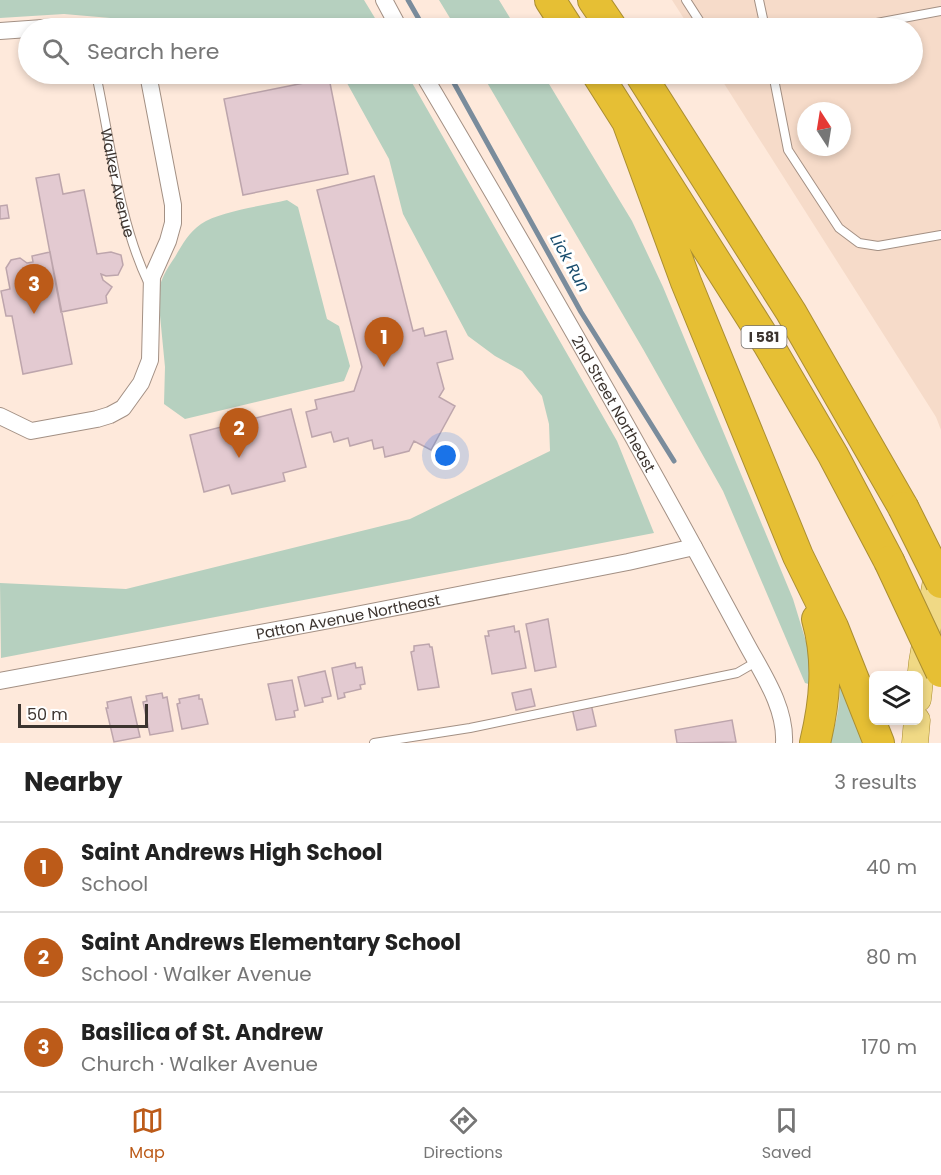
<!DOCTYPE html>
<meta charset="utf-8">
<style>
body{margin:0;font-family:Poppins,sans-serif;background:#f2f2f2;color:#222}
.controls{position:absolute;right:18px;bottom:18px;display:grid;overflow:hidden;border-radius:9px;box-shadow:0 3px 9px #0003}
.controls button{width:54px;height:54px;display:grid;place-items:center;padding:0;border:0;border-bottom:2px solid #e0e0e0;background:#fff;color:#222;font:30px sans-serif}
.compass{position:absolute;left:797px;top:102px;width:54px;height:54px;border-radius:50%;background:#fff;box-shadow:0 3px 9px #0003;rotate:348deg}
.scale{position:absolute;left:18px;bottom:15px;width:130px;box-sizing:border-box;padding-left:6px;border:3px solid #3c342f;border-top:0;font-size:16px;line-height:21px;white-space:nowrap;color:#3c342f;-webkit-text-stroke:4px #fff;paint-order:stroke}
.you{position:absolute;left:446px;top:456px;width:21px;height:21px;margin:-15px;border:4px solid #fff;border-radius:50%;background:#1a73e8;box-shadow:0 0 0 9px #1a73e833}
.badge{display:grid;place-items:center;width:39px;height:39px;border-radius:50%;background:#bc5b19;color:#fff;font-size:20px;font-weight:700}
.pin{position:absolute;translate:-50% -50px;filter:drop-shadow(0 2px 3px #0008)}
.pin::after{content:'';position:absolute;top:32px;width:21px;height:18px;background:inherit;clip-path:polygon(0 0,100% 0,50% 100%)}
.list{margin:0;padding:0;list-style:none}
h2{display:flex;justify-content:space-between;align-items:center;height:78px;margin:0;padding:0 24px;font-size:26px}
h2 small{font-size:20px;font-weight:400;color:#767676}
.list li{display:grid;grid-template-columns:39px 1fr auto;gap:18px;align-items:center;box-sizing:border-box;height:90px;padding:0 24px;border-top:2px solid #e0e0e0}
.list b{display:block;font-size:22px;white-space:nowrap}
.list p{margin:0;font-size:20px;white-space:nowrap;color:#767676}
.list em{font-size:20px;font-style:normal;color:#767676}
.icon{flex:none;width:33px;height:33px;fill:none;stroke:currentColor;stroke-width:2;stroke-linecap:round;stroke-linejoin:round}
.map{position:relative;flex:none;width:941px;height:743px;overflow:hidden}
.search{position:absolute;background:#fff;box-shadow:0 3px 9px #0003;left:18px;right:18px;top:18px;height:66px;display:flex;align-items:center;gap:15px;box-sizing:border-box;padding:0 21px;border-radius:33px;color:#767676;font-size:22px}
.sheet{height:348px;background:#fff}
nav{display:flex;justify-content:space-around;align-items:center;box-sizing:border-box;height:84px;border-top:2px solid #e0e0e0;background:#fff;font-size:16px;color:#767676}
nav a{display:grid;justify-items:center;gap:3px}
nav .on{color:#bc5b19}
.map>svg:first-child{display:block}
.built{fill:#f6dbc9;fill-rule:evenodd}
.green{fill:#b6d0bf}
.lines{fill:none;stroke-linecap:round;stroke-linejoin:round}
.stream{stroke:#7a8c9c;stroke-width:5}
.building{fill:#e3cad1;stroke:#bda5ac;stroke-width:1.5}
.lane-casing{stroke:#a39084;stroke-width:10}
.street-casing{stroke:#a39084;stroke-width:18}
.primary-casing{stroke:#aa8e32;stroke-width:27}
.highway-casing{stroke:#aa8e32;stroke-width:32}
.lane{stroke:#fff;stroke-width:8}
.street{stroke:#fff;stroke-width:16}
.primary{stroke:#f0d985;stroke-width:26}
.highway{stroke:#e6bf34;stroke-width:30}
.highway-bridge-casing{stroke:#aa8e32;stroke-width:32;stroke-linecap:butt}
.highway-bridge{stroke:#e6bf34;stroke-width:30}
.labels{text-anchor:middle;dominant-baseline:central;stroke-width:6;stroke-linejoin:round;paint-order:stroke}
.shield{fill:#fff;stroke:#76716d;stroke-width:1.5}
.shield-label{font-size:14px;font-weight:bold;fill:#3c342f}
.street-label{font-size:15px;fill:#3c342f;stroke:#fff}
.water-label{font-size:16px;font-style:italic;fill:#174b6c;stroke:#fff}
</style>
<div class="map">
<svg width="941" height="743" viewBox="0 0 941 743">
<rect width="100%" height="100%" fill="#fee9db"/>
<path class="built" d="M672 0H941V430L936 417 718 74H912V28H690ZM806 111H842V147H806Z"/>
<path class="green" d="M0 0H364L381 28H150L122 19 64 14 0 18Z
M439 0H499L516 28H456Z
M342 74H407L617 441 654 533 1 658 0 583 126 589 410 519 550 451 549 424 542 396 522 371 495 356 468 336 403 214 389 159Z
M482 74H543L632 221 663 287 793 599 808 648 812 685 805 683 723 491 643 349Z
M287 200 298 207 327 319 339 326 350 366 344 381 185 419 164 404 165 367 158 295C160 280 166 270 175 257 182 245 189 232 201 224 220 211 263 206 287 200Z
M840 663 872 743H829C840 717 841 690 840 663Z"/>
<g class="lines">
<path class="stream" d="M408 0 424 28
M449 74 581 312 674 461"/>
</g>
<path class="building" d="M329 78 348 174 243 195 224 99Z
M59 174 63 194 84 190 97 254 111 252 121 255 123 265 118 275 106 276 101 274 103 280 112 287 106 296 107 303 61 312 36 178Z
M374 176 413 331 423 328 425 336 446 331 453 359 437 363 444 389 439 397 455 406 431 450 414 441 409 451 385 457 383 447 374 449 372 440 350 446 348 438 334 442 331 432 312 437 306 412 317 409 315 400 354 391 362 367 317 190Z
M7 205 9 218 0 219V206Z
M50 252 72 364 23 374 12 316H6L1 291 10 289 6 268 11 260 20 258 27 263 33 262 32 256Z
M291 409 306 467 283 473 285 481 232 494 229 485 204 492 190 435Z
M548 619 556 667 535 671 526 624Z
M514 626 515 632 519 631 526 668 492 674 485 636H489L488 631Z
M429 644 430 647H432L439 687 418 690 411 652 414 651V646Z
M355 663 356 668 362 667 365 684 360 685 361 689 344 693 345 697 338 699 332 668Z
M325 671 331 696 322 698 323 702 305 706 298 677Z
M292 680 298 710 294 711 295 717 276 720 268 684Z
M531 689 535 706 516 710 512 693Z
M162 693 163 698 167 697 173 731 150 735 143 702 147 701 146 696Z
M199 695V699H202L208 724 182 729 177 704 180 703 179 699Z
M131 697 140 737 114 742 106 708H108L107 702Z
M591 704 596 726 577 730 572 708Z
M732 720 736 742 677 743 675 730Z"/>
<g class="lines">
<defs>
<g id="lane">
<path d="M686 0 704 28"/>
<path d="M759 0 765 28"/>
<path d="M850 28 941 11"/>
<path id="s1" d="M96 74C110 139 119 222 148 282"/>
<path d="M773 74 788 150 839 228 859 243 878 246 941 235"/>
<path d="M374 743 470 728 737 673 756 662"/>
</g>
<g id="street">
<path d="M384 0 399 28"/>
<path d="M0 31 57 27 77 28"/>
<path id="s2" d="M423 74C520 238 616 403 707 571 720 595 733 619 746 643 762 673 786 707 784 743"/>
<path d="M0 416 31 431 97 419 110 415 123 408 141 383 150 360 152 277 168 241 173 223V205L148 74"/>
<path id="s3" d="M0 681 330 620 628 562 694 547"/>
</g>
<path id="primary" d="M918 699 922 662 939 563
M915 743 917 720"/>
<path id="highway" d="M550 0 568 28
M593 0 612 28
M597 74 768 344 833 455 889 561
M640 74 791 312 903 507
M627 121 686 282 798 556 833 627 879 743
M815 743C825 701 829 661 817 619"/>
</defs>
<use href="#lane" class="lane-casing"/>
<use href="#street" class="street-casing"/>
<use href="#primary" class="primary-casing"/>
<use href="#highway" class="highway-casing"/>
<use href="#lane" class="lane"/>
<use href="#street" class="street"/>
<use href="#primary" class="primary"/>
<use href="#highway" class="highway"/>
<defs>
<path id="highway-bridge" d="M903 507 941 583
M889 561 941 672"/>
</defs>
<use href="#highway-bridge" class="highway-bridge-casing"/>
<use href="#highway-bridge" class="highway-bridge"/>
</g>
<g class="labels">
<rect class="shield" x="741.5" y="326" width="45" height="22" rx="4.5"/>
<g class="shield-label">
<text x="764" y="337">I 581</text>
</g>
<g class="street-label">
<text stroke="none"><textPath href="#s1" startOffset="111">Walker Avenue</textPath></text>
<text stroke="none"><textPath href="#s2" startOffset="381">2nd Street Northeast</textPath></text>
<text stroke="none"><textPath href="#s3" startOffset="354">Patton Avenue Northeast</textPath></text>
</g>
<g class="water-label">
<text transform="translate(570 263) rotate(61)">Lick Run</text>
</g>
</g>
</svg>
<div class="controls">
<button><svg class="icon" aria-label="layers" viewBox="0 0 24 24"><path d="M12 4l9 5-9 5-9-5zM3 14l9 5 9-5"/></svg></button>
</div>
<svg class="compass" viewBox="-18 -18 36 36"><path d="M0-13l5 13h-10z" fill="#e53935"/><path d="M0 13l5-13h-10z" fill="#767676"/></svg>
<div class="scale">50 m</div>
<div class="you"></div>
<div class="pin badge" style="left:384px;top:367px">1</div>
<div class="pin badge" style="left:239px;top:458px">2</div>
<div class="pin badge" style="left:34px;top:314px">3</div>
<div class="search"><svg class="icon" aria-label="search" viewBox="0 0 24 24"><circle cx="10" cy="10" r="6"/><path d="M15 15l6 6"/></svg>Search here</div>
</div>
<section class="sheet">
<h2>Nearby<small>3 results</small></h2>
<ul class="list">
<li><span class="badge">1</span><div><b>Saint Andrews High School</b><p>School</p></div><em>40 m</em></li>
<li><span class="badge">2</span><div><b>Saint Andrews Elementary School</b><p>School · Walker Avenue</p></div><em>80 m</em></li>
<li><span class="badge">3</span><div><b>Basilica of St. Andrew</b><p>Church · Walker Avenue</p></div><em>170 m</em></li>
</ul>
</section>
<nav>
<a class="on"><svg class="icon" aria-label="map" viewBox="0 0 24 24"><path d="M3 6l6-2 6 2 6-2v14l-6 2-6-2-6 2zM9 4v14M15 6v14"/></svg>Map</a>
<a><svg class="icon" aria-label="directions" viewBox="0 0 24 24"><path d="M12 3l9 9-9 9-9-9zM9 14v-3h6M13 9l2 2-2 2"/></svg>Directions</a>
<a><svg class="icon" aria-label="saved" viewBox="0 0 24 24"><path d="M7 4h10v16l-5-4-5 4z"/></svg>Saved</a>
</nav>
